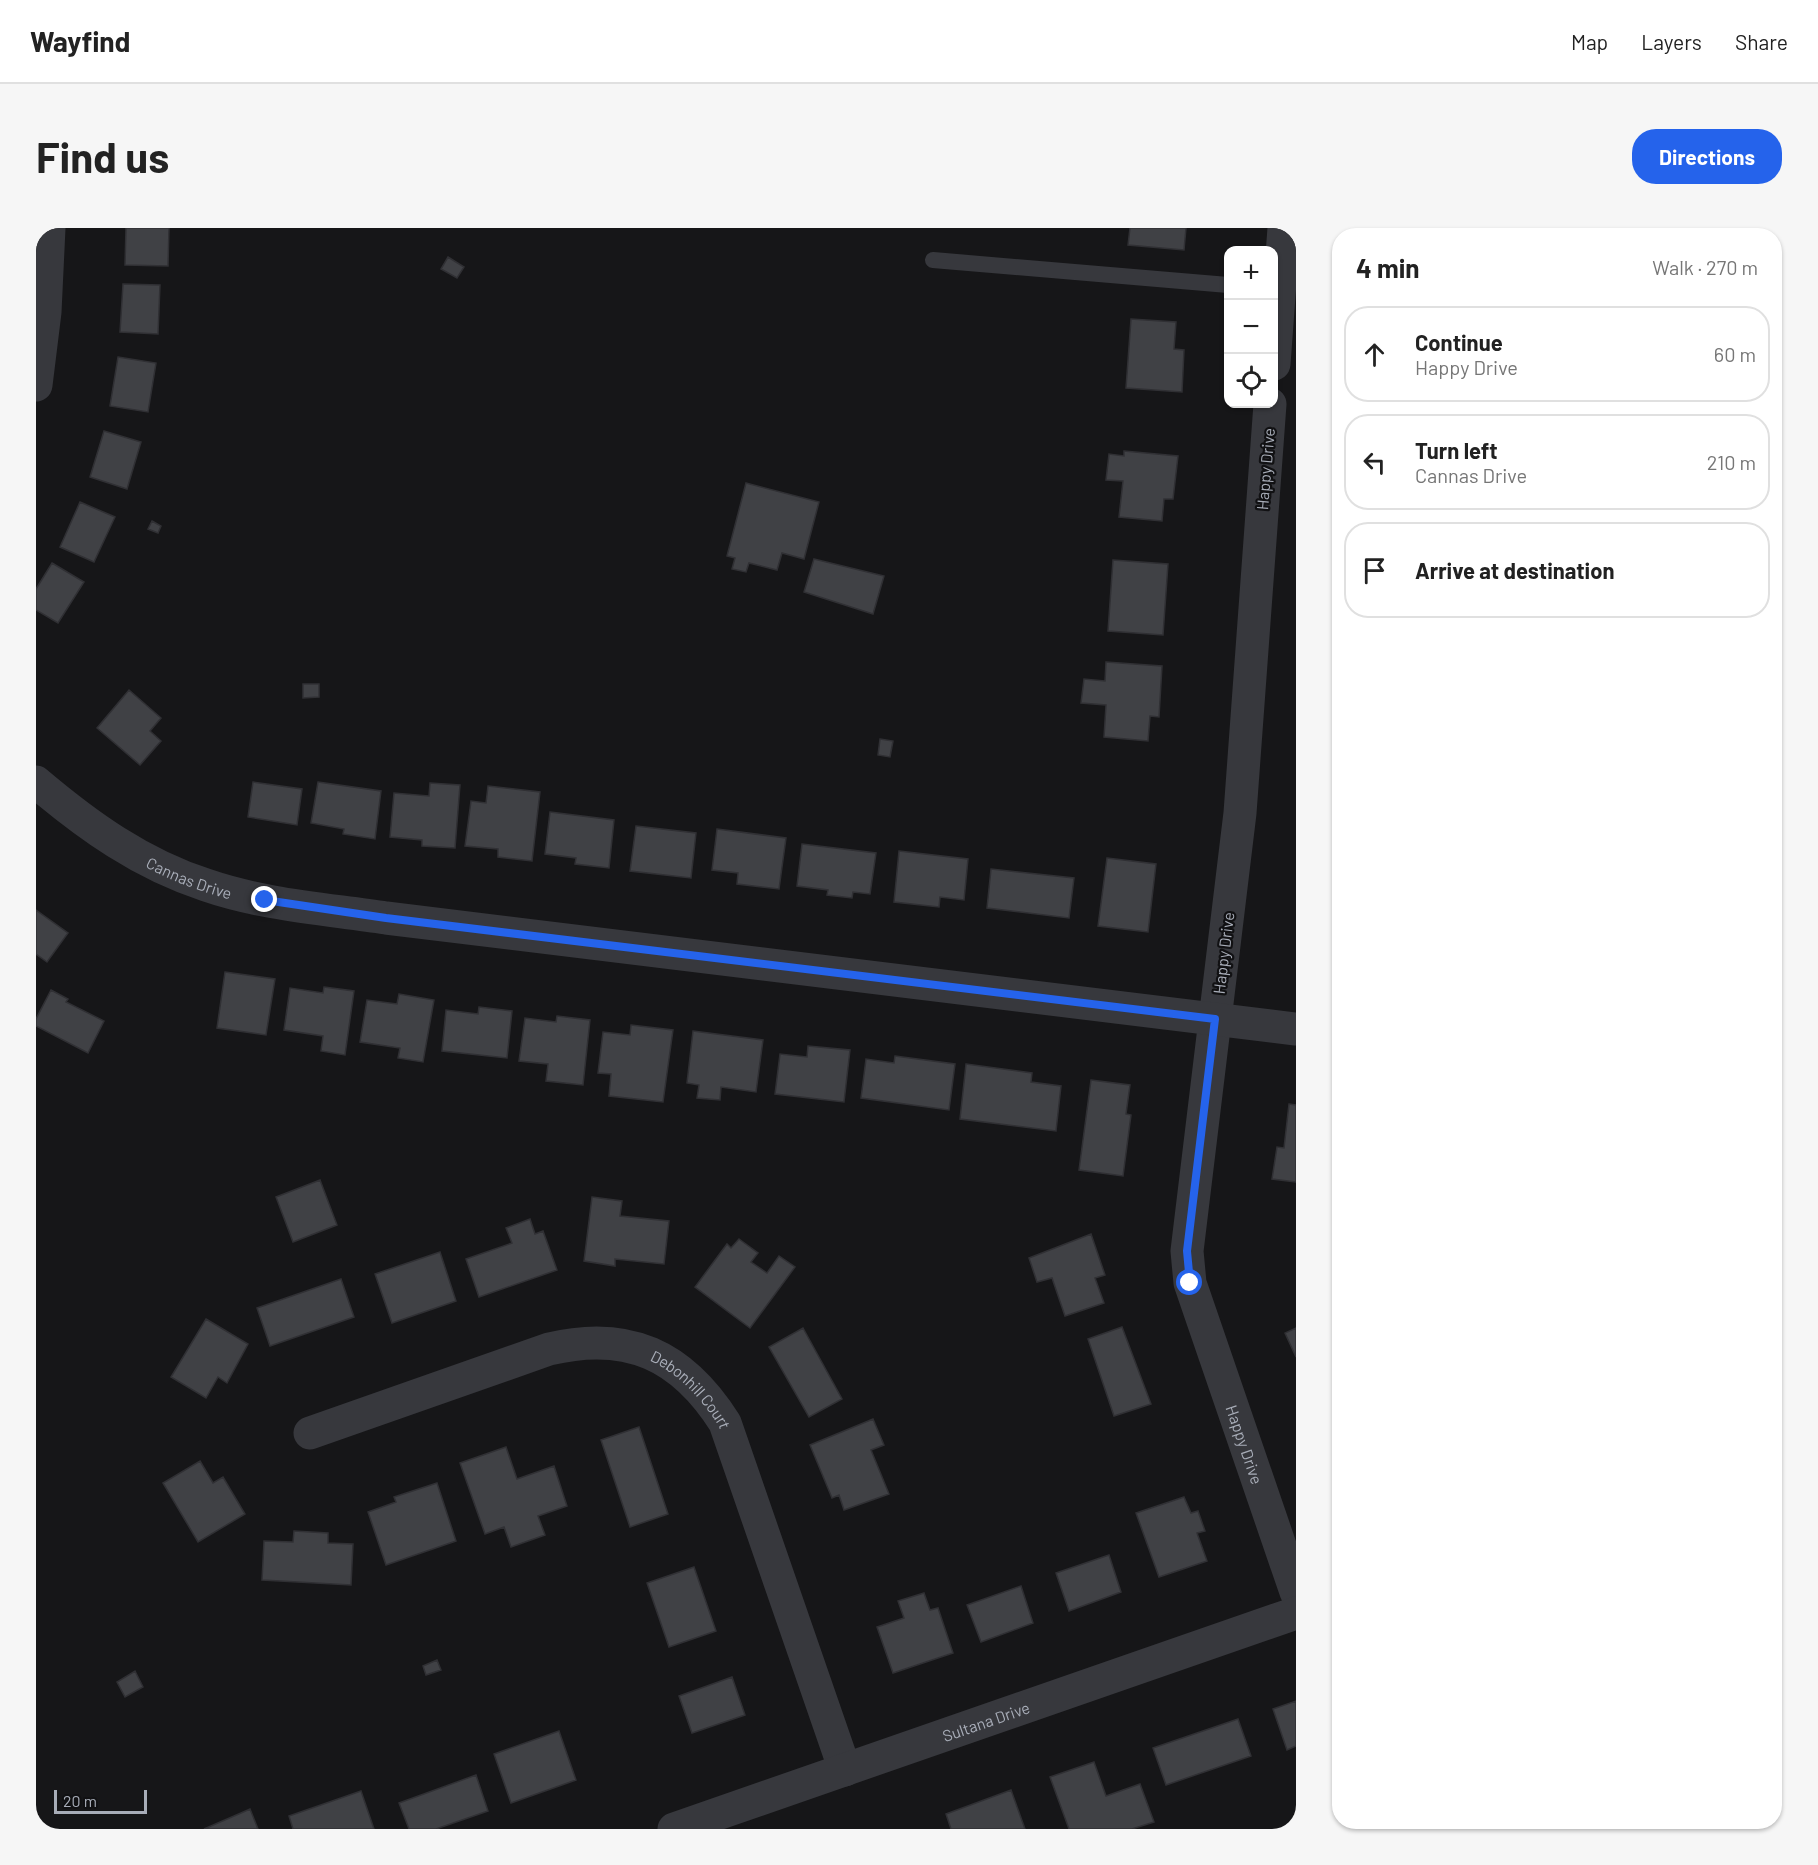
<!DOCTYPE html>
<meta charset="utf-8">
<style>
body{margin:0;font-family:Barlow,sans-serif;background:#f6f6f6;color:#222}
.controls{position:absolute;right:18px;top:18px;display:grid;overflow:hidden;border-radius:12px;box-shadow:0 2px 4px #0004}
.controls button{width:54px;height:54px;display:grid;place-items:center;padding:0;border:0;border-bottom:2px solid #e0e0e0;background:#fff;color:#222;font:30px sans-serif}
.scale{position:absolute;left:18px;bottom:15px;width:93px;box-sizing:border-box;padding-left:6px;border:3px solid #a8adb8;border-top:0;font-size:16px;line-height:21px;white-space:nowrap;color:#a8adb8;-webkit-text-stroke:4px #111113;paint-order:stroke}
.stop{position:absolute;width:18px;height:18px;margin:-14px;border:4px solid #2563eb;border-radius:50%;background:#fff}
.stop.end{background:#2563eb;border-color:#fff;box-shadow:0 2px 6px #0008}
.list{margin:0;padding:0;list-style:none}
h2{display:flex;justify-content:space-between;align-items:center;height:78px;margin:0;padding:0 24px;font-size:26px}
h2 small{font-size:20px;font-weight:400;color:#767676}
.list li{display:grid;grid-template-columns:39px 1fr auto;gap:18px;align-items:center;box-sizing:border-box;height:96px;margin:0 12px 12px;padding:0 12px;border:2px solid #e0e0e0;border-radius:24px}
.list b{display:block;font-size:22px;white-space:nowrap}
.list p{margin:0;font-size:20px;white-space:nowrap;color:#767676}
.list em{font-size:20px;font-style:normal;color:#767676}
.icon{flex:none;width:33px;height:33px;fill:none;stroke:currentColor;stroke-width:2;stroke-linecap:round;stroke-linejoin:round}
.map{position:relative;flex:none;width:1260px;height:1601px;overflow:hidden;border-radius:24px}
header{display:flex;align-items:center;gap:36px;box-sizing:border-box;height:84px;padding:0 30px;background:#fff;border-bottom:2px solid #e0e0e0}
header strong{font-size:28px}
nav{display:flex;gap:33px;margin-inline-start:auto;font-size:21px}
.intro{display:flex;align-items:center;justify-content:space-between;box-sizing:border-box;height:144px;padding:0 36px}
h1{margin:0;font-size:42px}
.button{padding:15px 27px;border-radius:24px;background:#2563eb;color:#fff;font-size:21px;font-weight:700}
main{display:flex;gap:36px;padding:0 36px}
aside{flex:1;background:#fff;border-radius:24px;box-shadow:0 2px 4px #0004}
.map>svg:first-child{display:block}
.building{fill:#404145;stroke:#303034;stroke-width:1.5}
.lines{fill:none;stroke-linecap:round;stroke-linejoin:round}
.service{stroke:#37383d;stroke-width:16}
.minor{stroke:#37383d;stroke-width:33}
.route{stroke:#2563eb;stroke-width:8}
.labels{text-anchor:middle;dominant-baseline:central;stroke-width:4.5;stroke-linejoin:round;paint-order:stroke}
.street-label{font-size:16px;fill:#a8adb8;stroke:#111113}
</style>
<header>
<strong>Wayfind</strong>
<nav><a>Map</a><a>Layers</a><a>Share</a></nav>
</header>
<div class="intro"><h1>Find us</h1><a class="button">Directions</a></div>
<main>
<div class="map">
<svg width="1260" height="1601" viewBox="0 0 1260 1601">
<rect width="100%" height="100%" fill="#161618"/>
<path class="building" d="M90 0H133L132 38 89 37Z
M1094 0H1150L1148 22 1092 17Z
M412 29 428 39 421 50 405 41Z
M87 56 124 57 122 106 84 104Z
M1095 91 1140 94 1138 121 1148 122 1146 164 1090 160Z
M82 129 120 135 112 184 74 178Z
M68 203 105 214 91 261 54 249Z
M1088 223 1142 228 1137 271H1128L1126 293 1083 289 1087 253 1070 252 1073 226 1088 228Z
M710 255 783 274 768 331 746 325 741 342 713 335 710 344 696 341 699 330 691 328Z
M44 274 79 289 58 334 24 319Z
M116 293 125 298 122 305 112 301Z
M778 331 848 348 837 386 768 364Z
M1077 332 1132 336 1127 407 1072 403Z
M16 335 48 354 22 395 0 382V361Z
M1070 434 1126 438 1123 489 1114 488 1112 513 1068 509 1070 477 1045 475 1048 451 1069 453Z
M267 456H283V469L267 470Z
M93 462 125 490 114 503 125 513 104 537 61 500Z
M844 511 857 513 854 529 842 527Z
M217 554 266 561 261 597 212 589Z
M282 554 345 563 339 611 307 606 308 601 275 595Z
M394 555 424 557 419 620 386 618V612L354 609 358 565 393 568Z
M452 558 504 564 496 633 462 629V621L429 618 435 573 450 575Z
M514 584 578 592 573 640 539 636 540 630 509 626Z
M600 598 660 605 655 650 594 643Z
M681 601 750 610 743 661 701 656 702 645 676 642Z
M766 616 840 625 834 666 817 664 816 670 791 667 792 662 761 658Z
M863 623 932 631 928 672 904 669 903 679 858 674Z
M1071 630 1120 636 1112 704 1062 698Z
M955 641 1038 650 1033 690 951 680Z
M0 682 32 705 11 734 0 726Z
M189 744 239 751 230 807 181 800Z
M288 759 318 763 309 827 285 823 287 808 248 802 254 760 287 765Z
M15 762 32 771 30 774 68 793 52 825 0 798V791Z
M363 766 398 772 387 834 362 830 364 820 324 814 331 772 361 776Z
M443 779 476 783 471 830 406 823 410 782 442 786Z
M521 788 554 792 547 857 510 853 512 836 483 833 489 790 520 794Z
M595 797 637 802 627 874 573 868 575 846 562 845 567 804 594 807Z
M657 803 727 812 720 864 685 859 684 872 661 870 663 857 651 855Z
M772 818 814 822 808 874 739 866 744 826 771 829Z
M859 828 919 836 913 882 825 870 830 831 858 835Z
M930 836 996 845 995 854 1025 858 1020 903 924 891Z
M1055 852 1094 857 1090 886 1095 887 1087 948 1043 942Z
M1253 876 1260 877V954L1236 951 1241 919 1248 920Z
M284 952 301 997 257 1014 240 969Z
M556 969 586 973 584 988 633 993 628 1036 579 1031V1038L548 1033Z
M494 991 499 1006 507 1003 521 1042 443 1069 430 1031 476 1015 470 1000Z
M1055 1006 1069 1047 1059 1050 1068 1075 1029 1088 1016 1050 1001 1054 993 1030Z
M703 1011 722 1025 715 1034 731 1045 743 1028 759 1039 714 1100 659 1059 691 1016 695 1020Z
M404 1024 420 1073 356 1095 339 1046Z
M305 1051 318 1089 234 1118 221 1080Z
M170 1091 212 1116 191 1155 182 1149 170 1170 135 1149Z
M1086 1099 1115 1176 1078 1188 1052 1111Z
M767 1100 806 1171 773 1189 733 1119Z
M1260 1100V1129L1249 1105Z
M837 1191 848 1217 835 1222 853 1266 808 1282 803 1267 796 1270 774 1217Z
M603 1199 632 1286 594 1299 565 1212Z
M470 1219 481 1251 518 1238 531 1278 502 1288 509 1307 475 1319 468 1299 449 1306 424 1235Z
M164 1233 177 1255 187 1249 209 1286 162 1314 127 1255Z
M401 1255 420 1313 350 1337 332 1284 360 1274 358 1269Z
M1148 1269 1155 1285 1162 1283 1169 1303 1161 1305 1171 1333 1123 1349 1100 1285Z
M258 1303 292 1305V1315L317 1316 315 1357 226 1352 228 1313 257 1314Z
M1073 1327 1085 1364 1033 1383 1020 1345Z
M658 1339 680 1403 633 1419 611 1355Z
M985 1358 997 1395 945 1414 931 1377Z
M888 1365 894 1382 902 1380 917 1425 857 1445 841 1399 868 1390 862 1373Z
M401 1432 405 1442 390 1447 387 1438Z
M99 1443 107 1459 89 1469 81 1454Z
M696 1449 709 1487 656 1505 643 1468Z
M1260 1473V1518L1251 1522 1237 1481Z
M1202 1491 1215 1528 1130 1557 1117 1520Z
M523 1503 540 1552 475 1575 458 1526Z
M1058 1534 1070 1568 1104 1556 1118 1594 1096 1601H1033L1014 1549Z
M440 1547 452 1583 400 1601H373L363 1575Z
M975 1562 989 1601H915L910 1586Z
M325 1563 338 1601H257L253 1588Z
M214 1581 222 1601H168L205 1585Z"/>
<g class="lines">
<path class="service" d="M897 32 1192 57"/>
<g class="minor">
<path d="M1238 136 1248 0"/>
<path d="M0 157 9 84 13 0"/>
<path id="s1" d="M1234 176 1204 585 1151 1023 1154 1055 1260 1364"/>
<path id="s2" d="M0 554C52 598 105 636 170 657 228 677 291 681 350 690L1260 801"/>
<path id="s3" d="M274 1205 513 1121C592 1102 646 1127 689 1195L809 1542"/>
<path id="s4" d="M638 1601 1260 1385"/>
</g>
</g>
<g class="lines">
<path class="route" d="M229 672 350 690 1179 791 1151 1023 1154 1055"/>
</g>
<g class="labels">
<g class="street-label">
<text transform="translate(1229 241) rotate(-85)">Happy Drive</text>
<text stroke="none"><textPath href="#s2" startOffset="182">Cannas Drive</textPath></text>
<text transform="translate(1187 725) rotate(-83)">Happy Drive</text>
<text stroke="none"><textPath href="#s3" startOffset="412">Debonhill Court</textPath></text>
<text stroke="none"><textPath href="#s1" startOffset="1054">Happy Drive</textPath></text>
<text stroke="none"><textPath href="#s4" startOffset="330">Sultana Drive</textPath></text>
</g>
</g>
</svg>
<div class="controls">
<button>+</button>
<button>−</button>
<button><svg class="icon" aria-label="locate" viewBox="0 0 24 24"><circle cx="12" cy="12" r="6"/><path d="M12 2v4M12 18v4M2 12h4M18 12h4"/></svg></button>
</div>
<div class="scale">20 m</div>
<div class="stop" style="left:1154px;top:1055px"></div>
<div class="stop end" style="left:229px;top:672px"></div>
</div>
<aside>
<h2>4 min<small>Walk · 270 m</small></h2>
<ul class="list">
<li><svg class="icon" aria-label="ahead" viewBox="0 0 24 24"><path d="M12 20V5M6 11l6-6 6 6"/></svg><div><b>Continue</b><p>Happy Drive</p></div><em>60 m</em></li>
<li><svg class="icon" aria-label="left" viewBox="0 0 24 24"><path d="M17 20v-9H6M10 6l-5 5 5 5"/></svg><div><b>Turn left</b><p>Cannas Drive</p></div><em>210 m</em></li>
<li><svg class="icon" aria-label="arrive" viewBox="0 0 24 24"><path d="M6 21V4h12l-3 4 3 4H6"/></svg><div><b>Arrive at destination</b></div></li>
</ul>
</aside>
</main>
